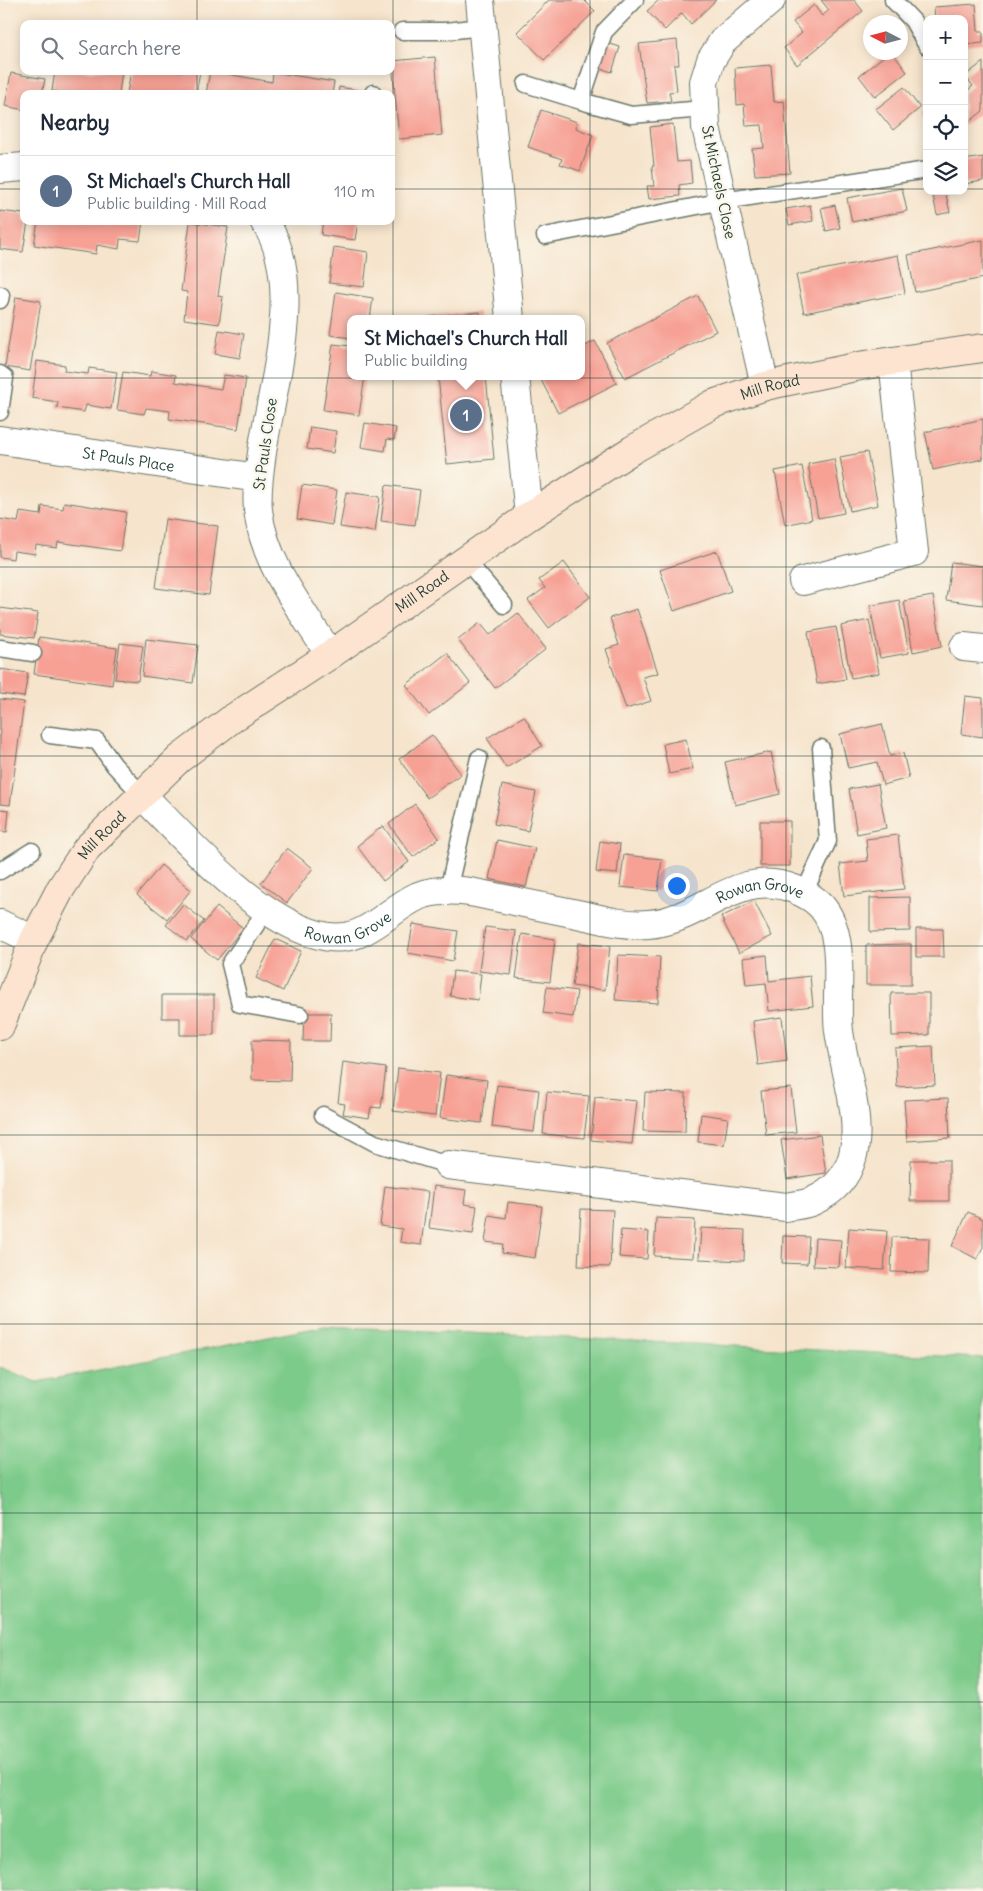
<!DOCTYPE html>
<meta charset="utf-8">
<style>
body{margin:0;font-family:Delius,sans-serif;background:#f2f2f3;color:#1f2937}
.controls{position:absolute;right:15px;top:15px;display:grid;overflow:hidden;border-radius:10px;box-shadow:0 2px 12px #0003}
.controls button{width:45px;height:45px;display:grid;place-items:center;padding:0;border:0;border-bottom:1px solid #e0e1e3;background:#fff;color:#1f2937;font:25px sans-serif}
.compass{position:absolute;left:863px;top:15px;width:45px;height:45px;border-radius:50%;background:#fff;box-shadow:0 2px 12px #0003;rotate:276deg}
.you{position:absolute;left:676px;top:885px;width:18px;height:18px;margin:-12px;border:4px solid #fff;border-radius:50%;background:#1a73e8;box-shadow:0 0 0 8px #1a73e833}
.badge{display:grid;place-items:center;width:32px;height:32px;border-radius:50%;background:#0b8043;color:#fff;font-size:16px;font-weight:700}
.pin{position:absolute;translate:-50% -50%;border:2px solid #fff;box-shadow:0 1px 5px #0006}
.popup{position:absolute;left:347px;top:315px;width:238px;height:65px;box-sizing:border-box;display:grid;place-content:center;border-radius:10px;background:#fff;filter:drop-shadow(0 1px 4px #0005);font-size:16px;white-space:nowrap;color:#747a83}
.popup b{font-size:19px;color:#1f2937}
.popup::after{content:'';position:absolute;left:50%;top:100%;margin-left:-10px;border:10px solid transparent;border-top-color:#fff}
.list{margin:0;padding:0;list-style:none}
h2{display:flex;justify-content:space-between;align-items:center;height:65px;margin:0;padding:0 20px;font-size:21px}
h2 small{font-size:16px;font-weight:400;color:#747a83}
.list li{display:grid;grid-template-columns:32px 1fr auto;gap:15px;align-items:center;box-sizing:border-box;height:70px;padding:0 20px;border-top:1px solid #e0e1e3}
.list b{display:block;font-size:19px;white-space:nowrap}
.list p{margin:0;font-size:16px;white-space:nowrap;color:#747a83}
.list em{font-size:16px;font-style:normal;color:#747a83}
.icon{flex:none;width:28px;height:28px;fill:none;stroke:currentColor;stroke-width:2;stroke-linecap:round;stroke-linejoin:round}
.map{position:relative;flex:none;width:983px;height:1891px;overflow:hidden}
.search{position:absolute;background:#fff;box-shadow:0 2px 12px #0003;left:20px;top:20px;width:375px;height:55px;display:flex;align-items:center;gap:12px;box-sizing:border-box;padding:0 18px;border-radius:10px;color:#747a83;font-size:19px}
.panel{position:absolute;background:#fff;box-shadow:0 2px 12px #0003;left:20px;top:90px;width:375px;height:135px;border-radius:10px}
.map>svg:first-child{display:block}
.green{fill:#7dcb8a;stroke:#4e845f}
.building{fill:#f7a195}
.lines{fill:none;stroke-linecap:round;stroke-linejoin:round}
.lane-casing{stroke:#6a7769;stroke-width:19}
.street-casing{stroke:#6a7769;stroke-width:30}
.secondary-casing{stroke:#6a7769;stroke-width:30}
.lane{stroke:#fff;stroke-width:16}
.street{stroke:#fff;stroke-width:28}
.secondary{stroke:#fde4d1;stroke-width:28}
.grid{fill:none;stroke:#1f3d34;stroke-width:1;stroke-opacity:0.55}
.labels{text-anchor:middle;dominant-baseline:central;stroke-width:5;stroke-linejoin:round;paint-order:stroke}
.street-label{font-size:15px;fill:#1f3d34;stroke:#fbf7ec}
</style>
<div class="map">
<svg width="983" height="1891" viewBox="0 0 983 1891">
<rect width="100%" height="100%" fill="#fbf7ec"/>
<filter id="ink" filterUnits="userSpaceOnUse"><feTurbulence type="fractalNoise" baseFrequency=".02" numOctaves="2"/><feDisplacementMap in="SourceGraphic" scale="10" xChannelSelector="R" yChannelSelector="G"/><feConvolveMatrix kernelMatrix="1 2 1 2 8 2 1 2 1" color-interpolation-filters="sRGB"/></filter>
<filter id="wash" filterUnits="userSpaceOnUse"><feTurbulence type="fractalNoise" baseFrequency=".0096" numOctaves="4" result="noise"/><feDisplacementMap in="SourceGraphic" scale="20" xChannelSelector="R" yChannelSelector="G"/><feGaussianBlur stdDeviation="1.12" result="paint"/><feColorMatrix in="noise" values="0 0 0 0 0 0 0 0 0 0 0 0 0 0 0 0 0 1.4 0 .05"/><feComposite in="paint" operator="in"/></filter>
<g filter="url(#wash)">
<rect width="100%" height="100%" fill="#f6e4cc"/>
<path class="green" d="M325 1326 983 1358V1891H0V1367L37 1382Z"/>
<g id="blocks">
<path class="building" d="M549 0H584L595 11 544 60 517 32Z
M659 0H716L691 24 682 13 665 30 647 11Z
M821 0H854L863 11 797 65 784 48 802 33 793 22 814 5 822 16 829 10Z
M976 4 978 31H983V43L964 45V19H935L934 7Z
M677 40 679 65H674L677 91 669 92 671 101 647 103 639 44Z
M607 43 620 47 612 72 599 68Z
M889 52H892L907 72 875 97 859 76Z
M435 57 442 135 399 139 392 61Z
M983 62V111L964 126V93L973 86 965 76Z
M771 65 774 102 784 101 790 173 755 175 752 149 764 148 762 125 746 126 744 104 737 105 735 68Z
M55 71H122L119 94H68L52 91Z
M131 71H200L196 94H129L127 93Z
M210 71 272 82 273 72 334 82 332 94H206Z
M11 73 45 79 42 94H24V110L5 106Z
M339 87 363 91 362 94H338Z
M904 87 920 108 893 130 876 109Z
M541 110 577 122 576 128 593 135 580 171 560 164 562 159 528 147Z
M923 112H927V126H926Z
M673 124 677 162 690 161 692 183 679 185 680 196 649 199 647 186H654L652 166H654L650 127Z
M983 157V181L964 184V160Z
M902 188 907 211 852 222 847 198Z
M932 191H945L950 212 937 215Z
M810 205 813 221 789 225 786 209Z
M835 205 840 228 826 231 821 208Z
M0 211 24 214V221H28L23 252 0 249Z
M38 221H143L140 241 120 239 119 249 97 245 96 254 34 245Z
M323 221H358L355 240 321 235Z
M190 222 228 227 218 296 223 297 219 324 184 319 187 292 181 291Z
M983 240V278L915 292 908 255Z
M334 247 368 252 364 287 329 283Z
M898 255 905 293 804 313 796 275Z
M336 292 373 298 370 319H351V338L330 335Z
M698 296 716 331 625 378 607 343Z
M16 297 41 301 30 371 5 367Z
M480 312V319H428V317Z
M219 330 244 334 240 358 215 354Z
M595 341 617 383 558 413 539 376H581V348Z
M333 344 351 346V376H365L359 415 323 410Z
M37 361 65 365 64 371 88 374 89 368 117 372 111 409 86 405 84 412 57 408 58 402 32 398Z
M151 371 176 375 175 382 221 389 224 375 246 378 238 429 169 419 170 411 146 408 144 414 117 410 123 372 150 376Z
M438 376H486L494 459 447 464Z
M983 419V459L933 470 925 432Z
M365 423 396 428 394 440 387 439 385 451 361 447Z
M310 427 336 431 333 453 307 449Z
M867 452 878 505 850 511 840 457Z
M834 459 844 513 818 518 808 464Z
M802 466 812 519 785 525 775 471Z
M302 485 337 490 332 525 297 519Z
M386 485 420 490 415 525 381 521Z
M346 492 380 497 375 532 340 527Z
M64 502 126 512 120 551 58 542 57 548 36 545 35 554 14 551 13 559 0 557V519L18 522 20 512 41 515 42 506 63 509Z
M165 519 218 526 209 595 156 588Z
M717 551 731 591 674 611 660 570Z
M564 562 590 597 549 628 528 600 545 588 539 580Z
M951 562 983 566V605L946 600Z
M933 596 942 646 913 652 904 601Z
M899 600 909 653 880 658 870 606Z
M0 608 38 613 34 638 0 634Z
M637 609 658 673 643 677 651 701 626 709 606 649 619 645 610 618Z
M518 613 546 649 495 688 458 640 480 623 490 635Z
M869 620 879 673 851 678 841 626Z
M836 627 846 679 817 684 808 632Z
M39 637 117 648 112 685 34 674Z
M146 639 198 645 193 683 142 676Z
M120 643 143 646 138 681 115 679Z
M447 653 470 683 429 715 406 685Z
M0 669 28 673 24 697 0 694Z
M965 696 983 698V737L961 734Z
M0 699 24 702 10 805 0 804Z
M524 716 542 746 506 768 487 738Z
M882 724 890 756 903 753 909 778 883 785 877 762 848 768 840 734Z
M432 735 461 774 427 798 399 759Z
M686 739 693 769 669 774 663 744Z
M771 752 780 794 735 805 725 762Z
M878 784 886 828 857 834 849 789Z
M502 785 536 792 528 831 494 824Z
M415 804 439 838 413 857 389 824Z
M0 809 9 810 7 832 0 831Z
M760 821H790V866H760Z
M383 826 409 862 383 881 357 846Z
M898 835 904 889 844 896 840 864 868 861 866 839Z
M497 840 535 848 526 887 489 879Z
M600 841 620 844 617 874 596 872Z
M287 848 313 868 287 903 261 883Z
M624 855 662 859 658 891 620 887Z
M161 865 191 890 167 919 137 895Z
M910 897V931L870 932V898Z
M754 901 772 936 739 953 721 917Z
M183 904 204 921 187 941 166 925Z
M217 907 243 928 217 960 191 939Z
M413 924 458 931 453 961 408 953Z
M485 927 516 931 511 975 479 971Z
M916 929H943L944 957H916Z
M522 934 555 939 550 982 516 978Z
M275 939 301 951 283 991 256 978Z
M578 943 610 946 605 990 572 986Z
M911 944V985H866V945Z
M618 955 660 957 658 1003 615 1000Z
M767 955 769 981 810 976 813 1006 769 1011 766 983 746 985 743 958Z
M453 971 481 974 478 1000 450 996Z
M547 987 577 991 573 1017 543 1013Z
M891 993H929V1035L892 1036Z
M162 995H214V1035H180V1018H162Z
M304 1013H331L330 1041H303Z
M782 1017 787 1061 758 1065 753 1021Z
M252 1040 291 1041 290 1081 252 1080Z
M933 1046 935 1085 897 1087 895 1048Z
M343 1062 386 1068 381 1108 371 1107 369 1118 343 1114 345 1104 338 1103Z
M398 1068 440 1073 435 1116 393 1111Z
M446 1075 487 1080 482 1123 440 1118Z
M497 1085 539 1090 534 1132 492 1127Z
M791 1088 796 1132 766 1135 761 1091Z
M547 1092 589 1096 584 1138 543 1134Z
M645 1092 686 1093 685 1132 643 1131Z
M595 1097 637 1101 632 1144 591 1140Z
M948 1098 950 1138 907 1141 904 1100Z
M701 1114 728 1118 724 1145 698 1142Z
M820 1135 826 1173 787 1179 781 1140Z
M911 1160H949V1201H910Z
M385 1186 428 1192 421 1245 400 1242 402 1229 380 1226Z
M434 1186 466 1190 464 1204 477 1206 473 1234 429 1228Z
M508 1202 542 1206 535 1258 502 1253 503 1244 485 1242 489 1215 506 1218Z
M581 1209 613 1210 610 1267 578 1266Z
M968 1212 983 1219V1247L977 1259 952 1246Z
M656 1218 695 1220 693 1258 654 1256Z
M701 1228 745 1230 744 1261 699 1259Z
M849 1228 887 1231 884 1270 846 1268Z
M621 1230 649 1232 647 1259 619 1257Z
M783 1236 809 1237 807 1264 782 1263Z
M892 1237 929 1238 928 1273 891 1272Z
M815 1238 841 1240 839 1267 813 1266Z"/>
</g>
</g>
<g filter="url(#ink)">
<use href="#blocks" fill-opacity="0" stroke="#6a7769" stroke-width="1"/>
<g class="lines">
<defs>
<path id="lane" d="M635 0 604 32 581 101 631 115 704 109
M893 0 913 21 927 46
M402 31H446L482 27
M526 84 581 101
M373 94V93
M545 236 723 201 927 170
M0 300 1 295
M0 374 5 378 0 412
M466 560 504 605
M0 648 33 653
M50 735 97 741 114 765 142 795
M0 871 32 851
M448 890 479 758
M804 893 828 841 821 748
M266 910 230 964 240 1004 300 1015
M323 1115 375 1143 448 1165"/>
<g id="street">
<path d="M480 0 510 319"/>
<path d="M0 169 24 167"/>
<path d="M264 221C305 278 274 381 263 446 260 467 256 489 258 510 264 564 302 610 330 655"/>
<path d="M515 376 529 516"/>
<path d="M765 386 706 127 704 82 711 60 723 41 771 0"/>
<path id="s1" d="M0 440 258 478"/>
<path d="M803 581 914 552 893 361"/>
<path d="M964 647 983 649"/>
<path id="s2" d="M142 795C186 840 257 920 319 935 364 947 382 913 418 896 426 893 437 891 445 891 461 889 479 894 495 897 524 903 553 909 582 915 604 920 626 926 648 924 702 921 737 866 794 889 804 893 815 899 822 907 848 938 834 994 839 1031 842 1053 848 1075 852 1097 860 1139 858 1181 813 1201 805 1205 794 1205 786 1207L448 1165"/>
<path d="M0 924 34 940"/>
</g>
<g id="secondary">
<path id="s3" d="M0 1026 34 940 61 888 87 848 179 759 233 718 330 655 529 516 632 450 713 404 765 386 865 365 983 348"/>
</g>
</defs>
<use href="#lane" class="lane-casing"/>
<use href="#street" class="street-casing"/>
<use href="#secondary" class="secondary-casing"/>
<use href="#lane" class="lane"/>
<use href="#street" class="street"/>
<use href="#secondary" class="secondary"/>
</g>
</g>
<path class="grid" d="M197 0V24M393 0V1891M590 0V1891M786 0V1891M197 71V94M0 189H24M391 189H927M964 189H983M197 221V1891M0 378H983M0 567H983M0 756H983M0 946H983M0 1135H983M0 1324H983M0 1513H983M0 1702H983"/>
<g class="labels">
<g class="street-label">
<text transform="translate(719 182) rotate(78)">St Michaels Close</text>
<text stroke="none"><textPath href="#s3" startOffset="1028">Mill Road</textPath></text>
<text transform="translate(265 444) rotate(-82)">St Pauls Close</text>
<text stroke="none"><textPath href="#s1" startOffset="130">St Pauls Place</textPath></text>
<text stroke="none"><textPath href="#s3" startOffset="622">Mill Road</textPath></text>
<text stroke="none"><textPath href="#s3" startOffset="218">Mill Road</textPath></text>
<text stroke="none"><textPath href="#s2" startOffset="692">Rowan Grove</textPath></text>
<text stroke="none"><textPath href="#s2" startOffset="259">Rowan Grove</textPath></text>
</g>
</g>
</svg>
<div class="controls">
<button>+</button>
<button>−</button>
<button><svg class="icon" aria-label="locate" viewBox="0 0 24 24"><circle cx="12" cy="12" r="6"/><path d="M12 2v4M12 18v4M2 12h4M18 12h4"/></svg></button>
<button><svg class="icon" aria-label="layers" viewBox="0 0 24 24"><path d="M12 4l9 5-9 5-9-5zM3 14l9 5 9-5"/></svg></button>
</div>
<svg class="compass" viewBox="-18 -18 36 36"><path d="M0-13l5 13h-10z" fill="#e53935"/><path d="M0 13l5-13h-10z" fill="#747a83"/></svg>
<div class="you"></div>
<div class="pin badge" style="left:466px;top:415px;background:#5c6f8a">1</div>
<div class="popup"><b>St Michael's Church Hall</b>Public building</div>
<div class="search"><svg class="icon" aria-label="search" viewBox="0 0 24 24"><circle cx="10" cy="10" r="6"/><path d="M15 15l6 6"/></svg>Search here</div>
<section class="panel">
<h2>Nearby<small></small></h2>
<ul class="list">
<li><span class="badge" style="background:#5c6f8a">1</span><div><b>St Michael's Church Hall</b><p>Public building · Mill Road</p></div><em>110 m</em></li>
</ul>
</section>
</div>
